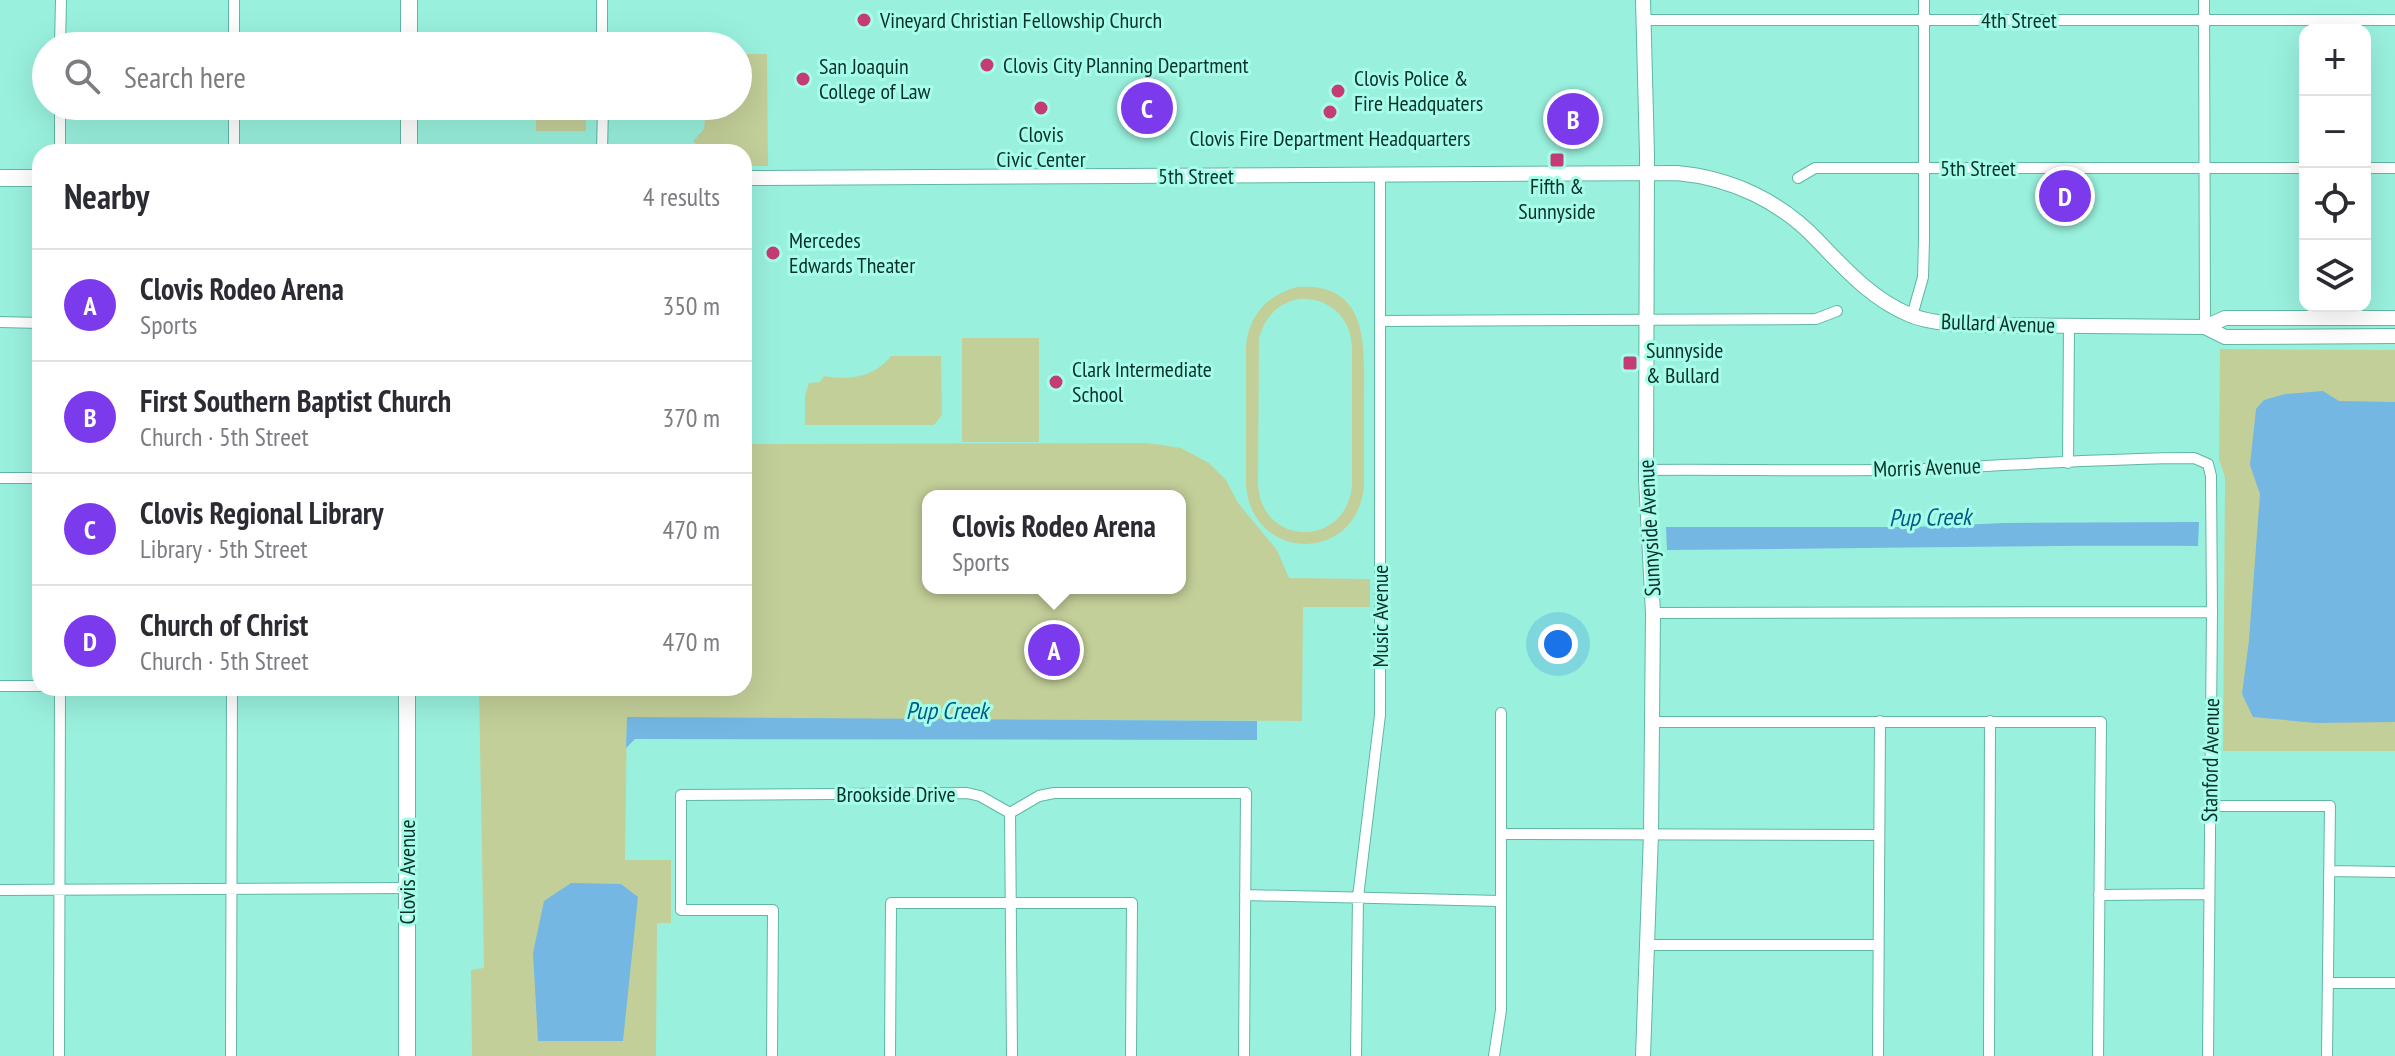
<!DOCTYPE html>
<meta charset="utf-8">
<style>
body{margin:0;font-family:"PT Sans Narrow",sans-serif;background:#f2f2f3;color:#2b2b33}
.controls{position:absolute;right:24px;top:24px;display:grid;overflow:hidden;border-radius:16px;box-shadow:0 8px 32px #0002}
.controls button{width:72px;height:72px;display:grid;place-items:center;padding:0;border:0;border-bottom:2px solid #e1e1e2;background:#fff;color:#2b2b33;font:40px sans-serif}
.you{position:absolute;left:1558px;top:644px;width:28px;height:28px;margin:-20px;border:6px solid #fff;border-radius:50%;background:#1a73e8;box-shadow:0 0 0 12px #1a73e833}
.badge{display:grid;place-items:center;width:52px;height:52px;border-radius:50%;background:#7c3aed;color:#fff;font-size:26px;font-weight:700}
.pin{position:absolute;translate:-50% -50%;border:4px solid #fff;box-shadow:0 2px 8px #0006}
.popup{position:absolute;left:922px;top:490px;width:264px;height:104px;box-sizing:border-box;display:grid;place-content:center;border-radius:16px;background:#fff;filter:drop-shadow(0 2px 6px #0005);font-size:26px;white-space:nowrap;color:#7c7c81}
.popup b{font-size:30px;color:#2b2b33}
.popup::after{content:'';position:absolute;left:50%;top:100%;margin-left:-16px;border:16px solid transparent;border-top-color:#fff}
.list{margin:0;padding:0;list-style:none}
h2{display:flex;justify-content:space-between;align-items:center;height:104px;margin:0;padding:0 32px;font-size:34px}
h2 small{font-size:26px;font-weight:400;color:#7c7c81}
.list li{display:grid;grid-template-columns:52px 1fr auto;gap:24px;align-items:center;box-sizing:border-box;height:112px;padding:0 32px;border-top:2px solid #e1e1e2}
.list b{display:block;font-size:30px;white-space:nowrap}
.list p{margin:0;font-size:26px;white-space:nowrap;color:#7c7c81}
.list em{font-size:26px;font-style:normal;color:#7c7c81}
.icon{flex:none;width:44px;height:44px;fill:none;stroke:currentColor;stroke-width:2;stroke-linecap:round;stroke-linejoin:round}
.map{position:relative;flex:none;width:2395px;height:1056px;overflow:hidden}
.search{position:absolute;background:#fff;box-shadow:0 8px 32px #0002;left:32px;top:32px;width:720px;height:88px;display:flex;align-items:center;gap:20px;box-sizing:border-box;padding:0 28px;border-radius:44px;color:#7c7c81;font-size:30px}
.panel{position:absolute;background:#fff;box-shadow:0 8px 32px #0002;left:32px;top:144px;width:720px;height:552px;border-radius:24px}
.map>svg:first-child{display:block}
.green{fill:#c3cf99;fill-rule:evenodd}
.water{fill:#74b7e2}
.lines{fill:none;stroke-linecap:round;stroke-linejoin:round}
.street-casing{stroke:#5fb7a4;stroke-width:12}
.secondary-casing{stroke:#5fb7a4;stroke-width:16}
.primary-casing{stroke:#5fb7a4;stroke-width:18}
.street{stroke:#fff;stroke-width:10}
.secondary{stroke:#fff;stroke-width:14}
.primary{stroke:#fff;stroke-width:16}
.poi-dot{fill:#c43b76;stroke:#a6feea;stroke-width:3}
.labels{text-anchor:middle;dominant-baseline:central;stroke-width:6;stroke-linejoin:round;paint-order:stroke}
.poi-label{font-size:22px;fill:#093029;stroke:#a6feea;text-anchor:start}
.street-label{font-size:22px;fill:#093029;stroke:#a6feea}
.water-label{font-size:24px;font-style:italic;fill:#035b84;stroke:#a6feea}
</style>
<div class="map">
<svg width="2395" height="1056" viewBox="0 0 2395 1056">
<rect width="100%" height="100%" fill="#99f1dd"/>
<path class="green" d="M744 54H767L768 166H744V152H705L693 141 704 129 706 106H738V60Z
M536 106H586V131H536Z
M1297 287C1371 282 1364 348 1364 399 1364 428 1364 457 1364 486 1357 564 1252 563 1246 485V346C1249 315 1267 295 1297 287ZM1298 299C1328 297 1350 316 1352 346V486C1346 548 1262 547 1258 485L1259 338C1265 317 1277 304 1298 299Z
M962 338H1039V442H962Z
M2220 349 2395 350V751H2223L2225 477 2219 460Z
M891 356H941L942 415 934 425H805V395L809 383 820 382 824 376C848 381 875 377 891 356Z
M1148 443 1181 448 1209 463 1226 480 1238 503 1277 550 1289 578 1370 579V607H1303L1302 721 627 718 625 860H671V923H657L656 1056H472L471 970 484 968 479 688H744V444ZM928 496H1180V588H928Z"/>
<path class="water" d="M2323 391 2339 401 2395 402V722L2316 723 2253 717 2242 694 2249 640 2260 494 2250 465 2256 409 2264 400 2285 394Z
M2199 522 2198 546C2021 545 1844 549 1667 550L1666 527H1915L2004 523Z
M627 717 1257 721V740L635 739 626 748Z
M571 883 621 884 638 897 623 1041H538L533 953 544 901Z"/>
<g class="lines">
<defs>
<path id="street" d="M602 0V46
M2204 0 2205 327
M1643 20H2395
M60 46 61 0
M234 46V0
M60 152V106
M234 152V106
M602 152 603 106
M2365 168H2395
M1798 178 1815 168H2305
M1912 316 1923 277 1924 241V0
M1380 321 1816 319 1837 311
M0 322 40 323
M2068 463 2069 325
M1646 470C1739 469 1833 472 1926 469 2016 465 2105 458 2194 458L2208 464 2211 476 2212 612 2208 1056
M0 478H40
M1653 613 2212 612
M0 686H40
M1652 722H2101L2098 1056
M2209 806H2330L2327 1056
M1010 813 1012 1056
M1501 834 1878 835
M2329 871 2395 872
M0 890 407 888
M1245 895 1500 901
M2099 895 2208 894
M1647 945H1878
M2328 983H2395
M59 1056 60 688
M231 1056 232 688
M772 1056 773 910H681V795L967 793 980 796 1010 813 1039 796 1054 793H1246L1244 1056
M890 1056 891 903H1132L1131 1056
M1356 1056 1358 897 1380 715V174
M1494 1056 1501 1010V713
M1878 1056 1880 721
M1989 1056 1990 721"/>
<path id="secondary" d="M744 178 1677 173C1731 178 1781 201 1819 242 1846 270 1872 299 1910 315 1927 322 1946 323 1964 325L2205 327 2225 318H2395
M2205 327 2225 337 2395 336
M1643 1056 1651 834 1653 613 1646 479 1647 154 1643 0"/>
<path id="primary" d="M409 46V0
M409 152V106
M0 178H40
M407 688V1056"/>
</defs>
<use href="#street" class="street-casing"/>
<use href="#secondary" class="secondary-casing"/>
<use href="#primary" class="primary-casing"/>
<use href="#street" class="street"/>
<use href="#secondary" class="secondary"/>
<use href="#primary" class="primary"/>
</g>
<g class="poi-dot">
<circle cx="864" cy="20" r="8"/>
<circle cx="987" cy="65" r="8"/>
<circle cx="803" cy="79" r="8"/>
<circle cx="1338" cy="91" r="8"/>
<circle cx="1041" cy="108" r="8"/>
<circle cx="1330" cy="112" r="8"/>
<rect x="1549" y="152" width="16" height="16" rx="4"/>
<circle cx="773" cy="253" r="8"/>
<rect x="1622" y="355" width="16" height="16" rx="4"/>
<circle cx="1056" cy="382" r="8"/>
</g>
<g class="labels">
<g class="poi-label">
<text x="880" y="20">Vineyard Christian Fellowship Church</text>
<text x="1003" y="65">Clovis City Planning Department</text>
<text x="819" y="66">San Joaquin<tspan x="819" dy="25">College of Law</tspan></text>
<text x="1354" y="78">Clovis Police &amp;<tspan x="1354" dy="25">Fire Headquaters</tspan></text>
<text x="1041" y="134" text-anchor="middle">Clovis<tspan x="1041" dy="25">Civic Center</tspan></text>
<text x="1330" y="138" text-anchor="middle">Clovis Fire Department Headquarters</text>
<text x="1557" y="186" text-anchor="middle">Fifth &amp;<tspan x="1557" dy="25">Sunnyside</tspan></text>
<text x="789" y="240">Mercedes<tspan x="789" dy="25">Edwards Theater</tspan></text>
<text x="1646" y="350">Sunnyside<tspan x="1646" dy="25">&amp; Bullard</tspan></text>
<text x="1072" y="369">Clark Intermediate<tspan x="1072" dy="25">School</tspan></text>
</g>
<g class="street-label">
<text x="2019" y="20">4th Street</text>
<text x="1978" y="168">5th Street</text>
<text x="1196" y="176">5th Street</text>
<text transform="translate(1998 323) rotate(2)">Bullard Avenue</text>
<text transform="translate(1927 467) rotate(-2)">Morris Avenue</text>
<text transform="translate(1649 528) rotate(-93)">Sunnyside Avenue</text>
<text transform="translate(1380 616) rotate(-90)">Music Avenue</text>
<text transform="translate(2210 760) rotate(-89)">Stanford Avenue</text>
<text x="896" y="794">Brookside Drive</text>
<text transform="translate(407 872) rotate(-90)">Clovis Avenue</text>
</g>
<g class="water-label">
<text transform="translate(1930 517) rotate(-1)">Pup Creek</text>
<text x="947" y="710">Pup Creek</text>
</g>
</g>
</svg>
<div class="controls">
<button>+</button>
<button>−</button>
<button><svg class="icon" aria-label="locate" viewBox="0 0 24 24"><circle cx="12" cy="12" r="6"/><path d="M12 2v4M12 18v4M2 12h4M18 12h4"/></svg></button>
<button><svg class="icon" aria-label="layers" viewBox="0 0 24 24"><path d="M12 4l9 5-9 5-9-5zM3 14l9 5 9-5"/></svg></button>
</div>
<div class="you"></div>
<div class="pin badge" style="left:1054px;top:650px">A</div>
<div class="popup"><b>Clovis Rodeo Arena</b>Sports</div>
<div class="pin badge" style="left:1573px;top:119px">B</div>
<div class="pin badge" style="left:1147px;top:108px">C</div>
<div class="pin badge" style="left:2065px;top:196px">D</div>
<div class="search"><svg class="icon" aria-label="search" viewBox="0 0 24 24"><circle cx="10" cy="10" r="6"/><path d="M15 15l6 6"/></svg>Search here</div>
<section class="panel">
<h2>Nearby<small>4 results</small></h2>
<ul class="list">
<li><span class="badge">A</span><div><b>Clovis Rodeo Arena</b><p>Sports</p></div><em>350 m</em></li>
<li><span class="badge">B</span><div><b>First Southern Baptist Church</b><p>Church · 5th Street</p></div><em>370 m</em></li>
<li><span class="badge">C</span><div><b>Clovis Regional Library</b><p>Library · 5th Street</p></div><em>470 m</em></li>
<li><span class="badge">D</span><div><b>Church of Christ</b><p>Church · 5th Street</p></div><em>470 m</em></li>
</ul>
</section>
</div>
